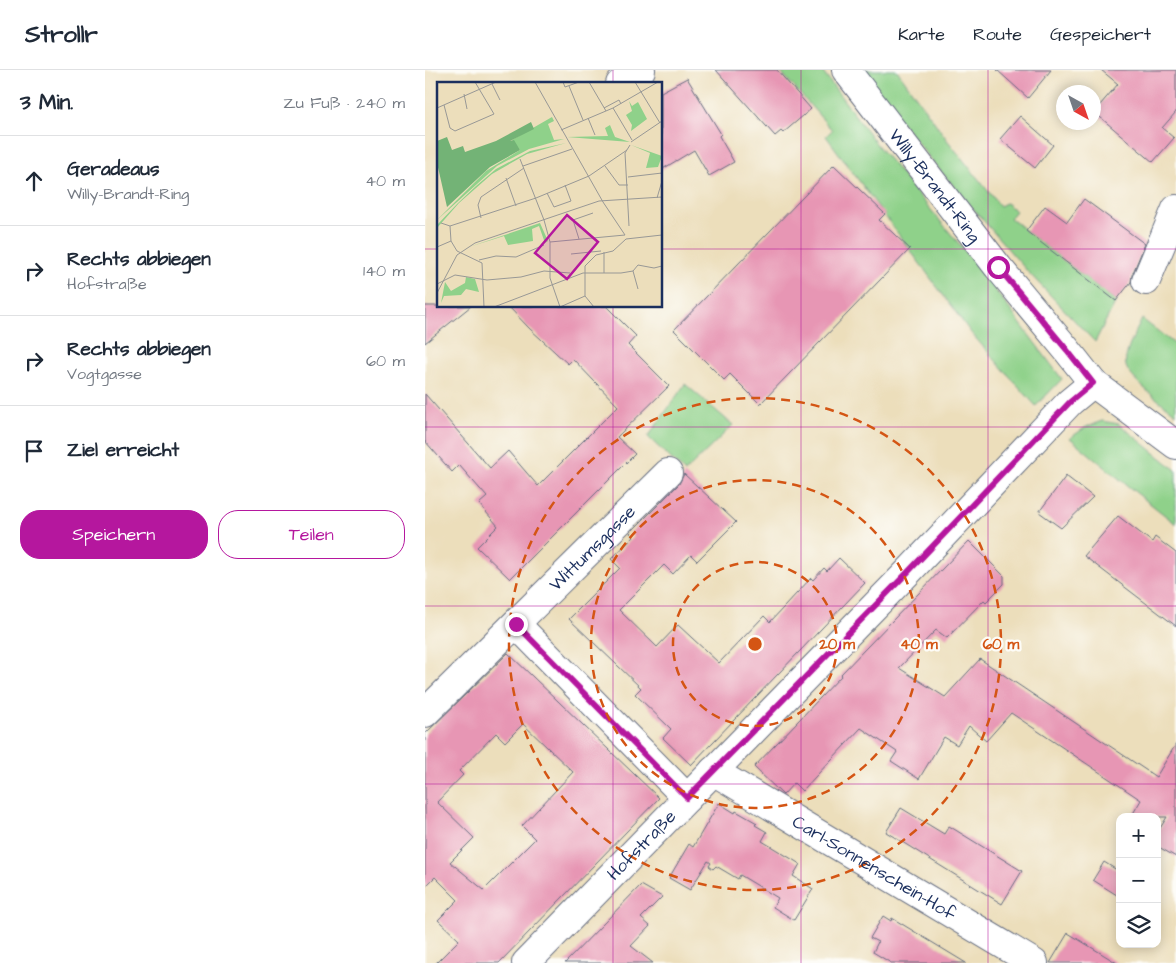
<!DOCTYPE html>
<html lang="de">
<meta charset="utf-8">
<style>
body{margin:0;font-family:"Architects Daughter",sans-serif;background:#f6f6f7;color:#1f2937}
.controls{position:absolute;right:15px;bottom:15px;display:grid;overflow:hidden;border-radius:10px;box-shadow:0 2px 12px #0003}
.controls button{width:45px;height:45px;display:grid;place-items:center;padding:0;border:0;border-bottom:1px solid #e0e1e3;background:#fff;color:#1f2937;font:25px sans-serif}
.compass{position:absolute;left:631px;top:15px;width:45px;height:45px;border-radius:50%;background:#fff;box-shadow:0 2px 12px #0003;rotate:140deg}
.stop{position:absolute;width:15px;height:15px;margin:-11px;border:4px solid #b5179e;border-radius:50%;background:#fff}
.stop.end{background:#b5179e;border-color:#fff;box-shadow:0 1px 5px #0008}
.list{margin:0;padding:0;list-style:none}
h2{display:flex;justify-content:space-between;align-items:center;height:65px;margin:0;padding:0 20px;font-size:21px}
h2 small{font-size:16px;font-weight:400;color:#747a83}
.list li{display:grid;grid-template-columns:32px 1fr auto;gap:15px;align-items:center;box-sizing:border-box;height:90px;padding:0 20px;border-top:1px solid #e0e1e3}
.list b{display:block;font-size:19px;white-space:nowrap}
.list p{margin:0;font-size:16px;white-space:nowrap;color:#747a83}
.list em{font-size:16px;font-style:normal;color:#747a83}
.actions{display:flex;gap:10px;padding:15px 20px}
.actions a{flex:1;padding:11px 0;border:1px solid #b5179e;border-radius:20px;text-align:center;font-size:18px;color:#b5179e}
.actions .main{background:#b5179e;color:#fff}
.icon{flex:none;width:28px;height:28px;fill:none;stroke:currentColor;stroke-width:2;stroke-linecap:round;stroke-linejoin:round}
.map{position:relative;flex:none;width:751px;height:893px;overflow:hidden}
header{display:flex;align-items:center;gap:30px;box-sizing:border-box;height:70px;padding:0 25px;background:#fff;border-bottom:1px solid #e0e1e3}
header strong{font-size:24px}
nav{display:flex;gap:28px;margin-inline-start:auto;font-size:18px}
main{display:flex}
aside{flex:1;background:#fff}
.map>svg:first-child{display:block}
.green{fill:#8fd18a;stroke:#558074}
.building{fill:#e796b4;fill-rule:evenodd}
.lines{fill:none;stroke-linecap:round;stroke-linejoin:round}
.minor-casing{stroke:#646c7f;stroke-width:30}
.secondary-casing{stroke:#646c7f;stroke-width:30}
.minor{stroke:#fff;stroke-width:28}
.secondary{stroke:#fff;stroke-width:28}
.route{stroke:#b5179e;stroke-width:6}
.grid{fill:none;stroke:#b5179e;stroke-width:1;stroke-opacity:0.55}
.ring{fill:none;stroke:#d45514;stroke-width:2.5;stroke-dasharray:9 6}
.labels{text-anchor:middle;dominant-baseline:central;stroke-width:4.5;stroke-linejoin:round;paint-order:stroke}
.street-label{font-size:18px;fill:#1b2f5e;stroke:#fdfcf7}
.inset-road{fill:none;stroke:#989896;stroke-width:1}
.view{fill:#b5179e;fill-opacity:0.15;stroke:#b5179e;stroke-width:2.5}
.inset-edge{fill:none;stroke:#1b2f5e;stroke-width:2.5}
.centre{fill:#d45514;stroke:#fdfcf7;stroke-width:2.5}
.ring-label{font-size:15px;text-anchor:middle;font-weight:bold;fill:#d45514;stroke:#fdfcf7;stroke-width:4.5;stroke-linejoin:round;paint-order:stroke}
</style>
<header>
<strong>Strollr</strong>
<nav><a>Karte</a><a>Route</a><a>Gespeichert</a></nav>
</header>
<main>
<aside>
<h2>3 Min.<small>Zu Fuß · 240 m</small></h2>
<ul class="list">
<li><svg class="icon" aria-label="ahead" viewBox="0 0 24 24"><path d="M12 20V5M6 11l6-6 6 6"/></svg><div><b>Geradeaus</b><p>Willy-Brandt-Ring</p></div><em>40 m</em></li>
<li><svg class="icon" aria-label="right" viewBox="0 0 24 24"><path d="M7 20v-9h11M14 6l5 5-5 5"/></svg><div><b>Rechts abbiegen</b><p>Hofstraße</p></div><em>140 m</em></li>
<li><svg class="icon" aria-label="right" viewBox="0 0 24 24"><path d="M7 20v-9h11M14 6l5 5-5 5"/></svg><div><b>Rechts abbiegen</b><p>Vogtgasse</p></div><em>60 m</em></li>
<li><svg class="icon" aria-label="arrive" viewBox="0 0 24 24"><path d="M6 21V4h12l-3 4 3 4H6"/></svg><div><b>Ziel erreicht</b></div></li>
</ul>
<div class="actions"><a class="main">Speichern</a><a>Teilen</a></div>
</aside>
<div class="map">
<svg width="751" height="893" viewBox="0 0 751 893">
<rect width="100%" height="100%" fill="#fdfcf7"/>
<filter id="ink" filterUnits="userSpaceOnUse"><feTurbulence type="fractalNoise" baseFrequency=".02" numOctaves="2"/><feDisplacementMap in="SourceGraphic" scale="10" xChannelSelector="R" yChannelSelector="G"/><feConvolveMatrix kernelMatrix="1 2 1 2 8 2 1 2 1" color-interpolation-filters="sRGB"/></filter>
<filter id="wash" filterUnits="userSpaceOnUse"><feTurbulence type="fractalNoise" baseFrequency=".0096" numOctaves="4" result="noise"/><feDisplacementMap in="SourceGraphic" scale="20" xChannelSelector="R" yChannelSelector="G"/><feGaussianBlur stdDeviation="1.12" result="paint"/><feColorMatrix in="noise" values="0 0 0 0 0 0 0 0 0 0 0 0 0 0 0 0 0 1.4 0 .05"/><feComposite in="paint" operator="in"/></filter>
<g filter="url(#wash)">
<rect width="100%" height="100%" fill="#ecdebb"/>
<path class="green" d="M354 0H396L453 76 550 193 637 309 611 336 546 263 401 66 407 60Z
M435 0H472L523 71 575 136 581 133 591 141 585 148 691 231 670 272 603 202 507 91Z
M717 249 751 275V344C740 335 704 309 701 296 698 284 712 260 717 249Z
M260 314 308 355 260 402 223 367Z
M677 351 694 354 751 400V454L704 417 645 368 661 357Z"/>
<g id="blocks">
<path class="building" d="M291 0H352L386 39 358 63 356 61 350 66Z
M572 0H626L603 28Z
M676 0H751V42L737 58 749 68 728 92 669 42 693 14Z
M262 8 296 64 294 66 309 92 284 106 269 80 236 100V22Z
M595 46 628 75 610 98 575 69Z
M409 95 460 144 454 150 485 179 335 334 305 304 299 310 249 260Z
M659 129 720 174 707 205 706 212 691 231 601 161 620 136 642 152Z
M0 236H46L0 273Z
M83 236H181L211 266 203 275 244 316 192 367 210 384 85 509 52 477 73 456 54 434 62 427 34 395 27 402 0 371V324L65 398 83 381 113 416 193 336 148 289 143 294 104 258Z
M259 404 311 452 272 491 266 485 248 504 239 495 194 540 232 577 253 555 294 593 339 546 345 552 386 508 388 510 399 498 402 501 414 488 440 513 266 695 238 668 246 659 210 624 216 618 144 549 195 498 186 489 209 467 205 463 254 414Z
M641 406 668 427 636 458 614 442Z
M693 446 727 472 730 467 751 483V556L659 486Z
M544 471 579 506V514L561 532 559 530 522 568 511 560 474 598 520 627 555 589 731 707 751 674V787L732 776V763L742 747H706L716 730 586 643 561 671 544 656 532 675 519 667 494 709 466 691 472 682 436 658 377 721 369 713 358 725 329 697 417 605 416 604Z
M83 583 234 728 74 893H11L34 870 13 850 33 830 10 807 0 817V664ZM98 654 148 702 97 756 110 769 59 820 25 792 49 768 12 732 38 705 34 701 71 663 80 672Z
M294 733 310 743 311 741 332 753 330 755 342 762 337 771 375 794 368 806 388 819 369 850 348 837 353 828 315 805 313 809 291 796 288 799 284 796 286 793 283 791 265 820 244 808 264 774 268 777Z
M476 738 519 764 524 756 597 801 577 834 461 762Z
M679 792 695 802V827L668 810Z
M216 815 237 827 216 848 225 856 206 876 228 893H140Z
M458 846 466 851 467 848 541 893H466L448 882 453 872 445 868Z
M643 863 692 893H625Z"/>
</g>
</g>
<g filter="url(#ink)">
<use href="#blocks" fill-opacity="0" stroke="#646c7f" stroke-width="1"/>
<g class="lines">
<defs>
<g id="minor">
<path d="M195 14 216 0"/>
<path d="M721 211 751 139"/>
<path d="M91 554 262 728"/>
<path id="s1" d="M0 643 243 403"/>
<path id="s2" d="M288 701 609 893"/>
<path id="s3" d="M101 893 483 502 645 332 668 313"/>
</g>
<g id="secondary">
<path id="s4" d="M421 0 573 197 642 280 668 313 751 375"/>
</g>
</defs>
<use href="#minor" class="minor-casing"/>
<use href="#secondary" class="secondary-casing"/>
<use href="#minor" class="minor"/>
<use href="#secondary" class="secondary"/>
</g>
</g>
<g class="lines" filter="url(#ink)">
<path class="route" d="M91 554 262 728 483 502 645 332 668 313 642 280 573 197"/>
</g>
<path class="grid" d="M188 0V14M376 0V893M563 0V893M0 179H14M236 179H751M188 236V893M0 357H751M0 536H751M0 714H751"/>
<g class="ring">
<circle cx="330" cy="574" r="82"/>
<circle cx="330" cy="574" r="164"/>
<circle cx="330" cy="574" r="246"/>
</g>
<g class="labels">
<g class="street-label">
<text stroke="none"><textPath href="#s4" startOffset="146">Willy-Brandt-Ring</textPath></text>
<text stroke="none"><textPath href="#s1" startOffset="235">Wittumsgasse</textPath></text>
<text stroke="none"><textPath href="#s3" startOffset="165">Hofstraße</textPath></text>
<text stroke="none"><textPath href="#s2" startOffset="188">Carl-Sonnenschein-Hof</textPath></text>
</g>
</g>
<g transform="translate(12 12)">
<rect width="225" height="225" fill="#ecdebb"/>
<path d="M192 19 195 24 201 20 210 37 194 49 195 43 189 33 195 29ZM115 35 117 39 111 42 117 58 127 57 92 67 60 84 0 138 49 89 83 68 75 58ZM173 43 178 55 193 60 130 55 171 54 168 46ZM129 61 90 72 55 92 22 121 0 146V143L21 121 39 104 59 87 93 69ZM194 63 225 74 221 85 209 86 213 71ZM103 141 111 159 108 161 102 144 95 147 96 159 71 163 67 154 32 165ZM29 195 38 197 42 210 29 207 24 213 7 214 4 221 8 200 14 209 28 201Z" fill="#8fd18a"/>
<path d="M94 40 97 47 73 59 77 58 83 68 53 85 10 125 0 81V59L10 55 15 68 26 64 28 70 59 59Z" fill="#73b376"/>
<path class="inset-road" d="M98 0 166 120M126 0 128 5 142 0M152 0 169 29M198 0 223 41M55 2 63 18M132 4 146 38M27 12 30 27M7 23 13 46 18 49 57 32 38 0M0 26 59 0M167 26 182 18 184 22M176 26 195 58M151 36 158 53M124 48 176 26 221 0M194 60 225 39M83 77 107 138M86 84 135 67M168 84 182 103H191M191 95 225 91M69 96 79 124M110 111 117 125 134 119 128 103M220 116 225 99M166 120 188 153M44 136 41 123 44 115 87 86M107 138 113 160V196L123 225M4 141 13 144 99 116 152 94 190 68M13 144 14 159 20 169 45 181 47 225M192 144 188 71 193 63M142 157 136 138 156 131M189 157 225 153M113 160 188 153M0 165 14 159M167 170V191M134 172 164 169M42 178 59 174 79 175 107 163M196 189 201 207M0 202 18 193 50 198 84 195 107 189 133 191M0 211 20 173 38 161 162 119 225 115M57 225 146 191H184L196 189 201 183 217 186 225 184M123 225 148 214M157 225 148 214V184L159 173 176 169 189 157"/>
<path class="view" d="M130 133 161 160 130 197 98 171Z"/>
<rect width="225" height="225" class="inset-edge"/>
</g>
<circle cx="330" cy="574" r="8" class="centre"/>
<g class="ring-label">
<text x="412" y="579">20 m</text>
<text x="494" y="579">40 m</text>
<text x="576" y="579">60 m</text>
</g>
</svg>
<div class="controls">
<button>+</button>
<button>−</button>
<button><svg class="icon" aria-label="layers" viewBox="0 0 24 24"><path d="M12 4l9 5-9 5-9-5zM3 14l9 5 9-5"/></svg></button>
</div>
<svg class="compass" viewBox="-18 -18 36 36"><path d="M0-13l5 13h-10z" fill="#e53935"/><path d="M0 13l5-13h-10z" fill="#747a83"/></svg>
<div class="stop" style="left:573px;top:197px"></div>
<div class="stop end" style="left:91px;top:554px"></div>
</div>
</main>
